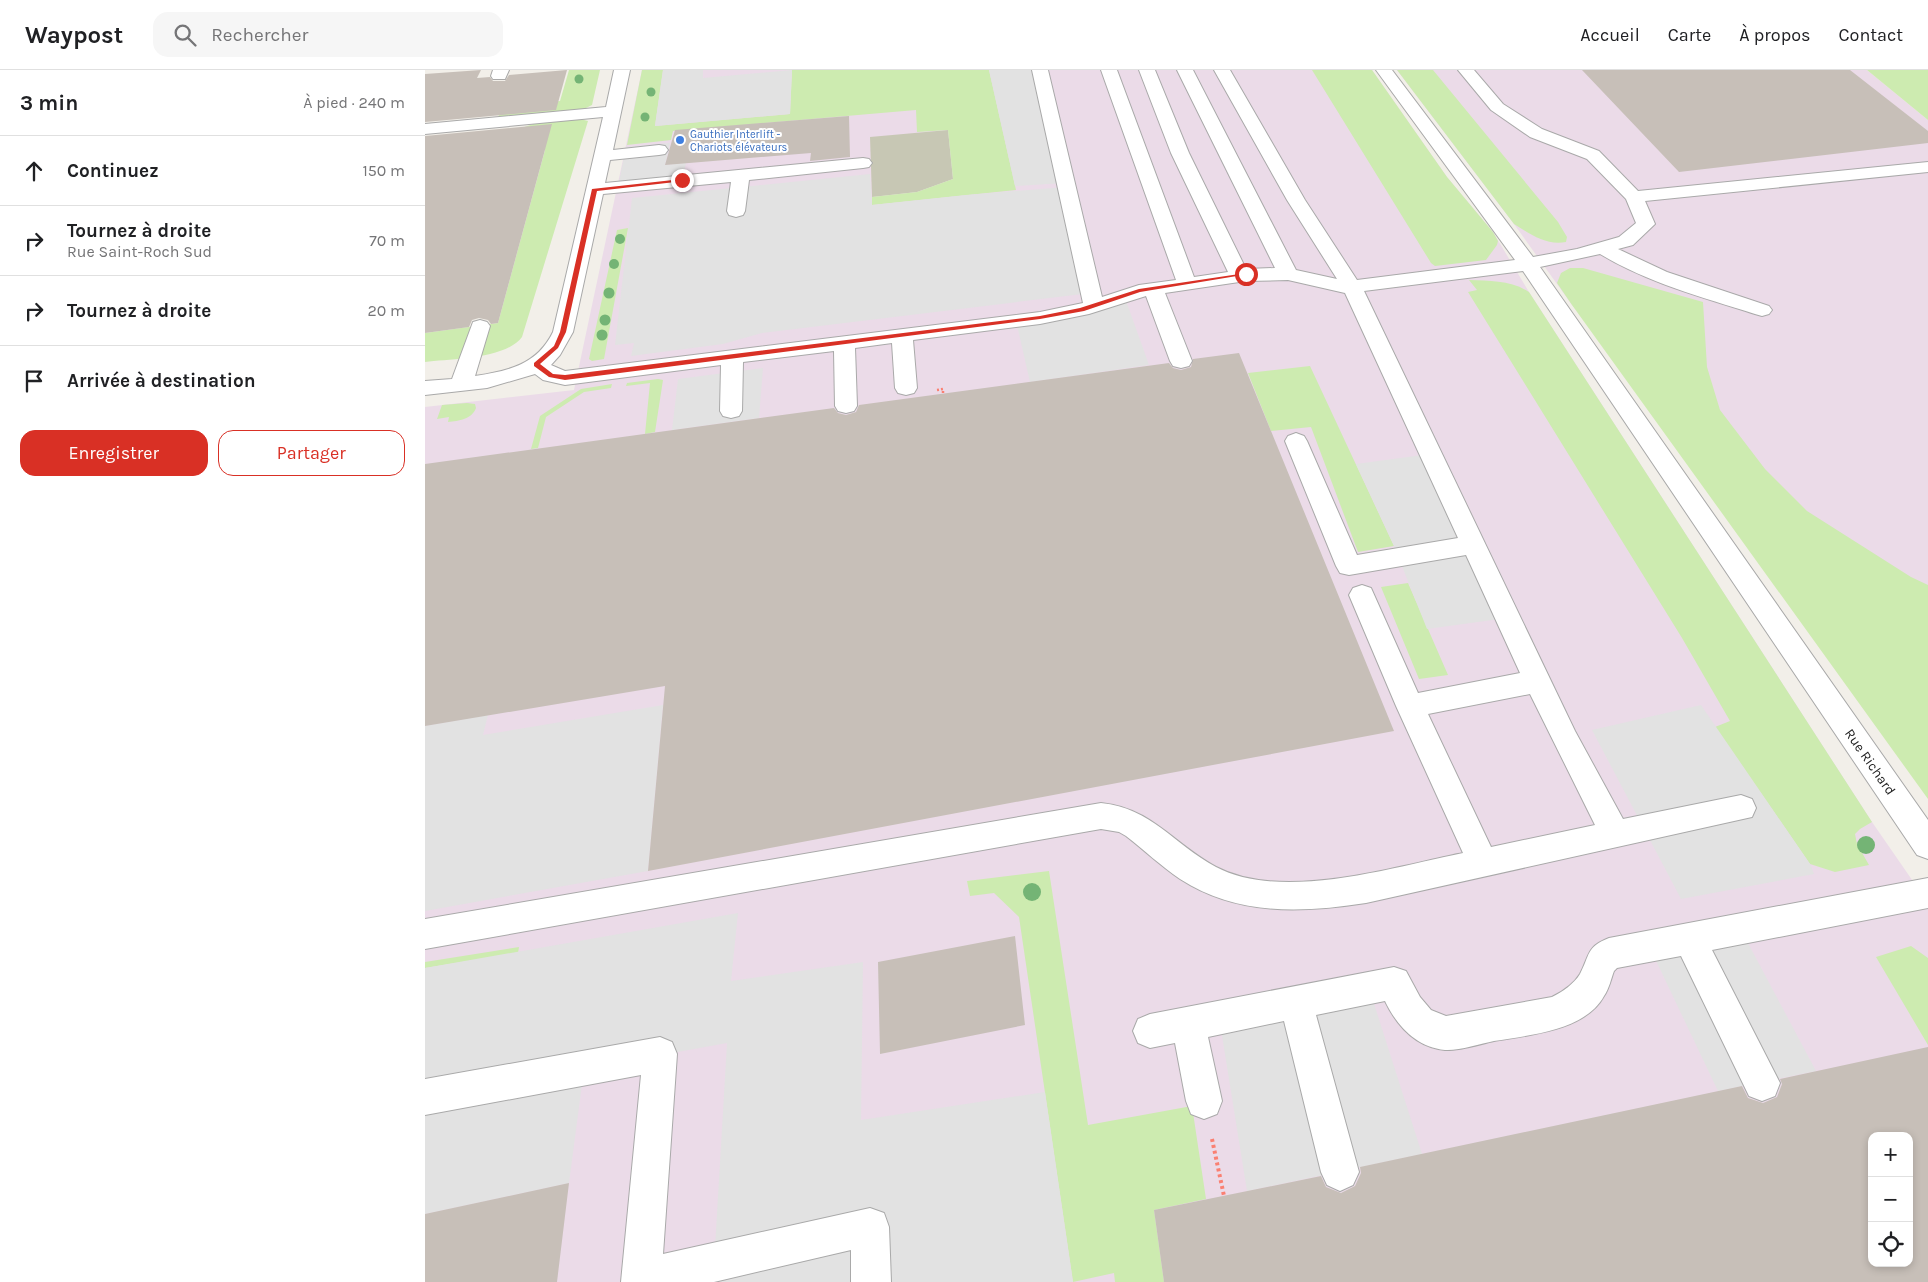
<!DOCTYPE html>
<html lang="fr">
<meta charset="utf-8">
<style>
body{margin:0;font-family:Karla,sans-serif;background:#f6f6f6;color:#202124}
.controls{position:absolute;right:15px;bottom:15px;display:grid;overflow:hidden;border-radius:10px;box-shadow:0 2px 8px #0003}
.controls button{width:45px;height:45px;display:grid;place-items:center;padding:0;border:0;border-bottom:1px solid #e0e0e0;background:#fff;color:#202124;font:25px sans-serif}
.stop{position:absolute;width:15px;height:15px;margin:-11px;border:4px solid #d93025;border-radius:50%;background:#fff}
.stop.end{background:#d93025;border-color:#fff;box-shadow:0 1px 5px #0008}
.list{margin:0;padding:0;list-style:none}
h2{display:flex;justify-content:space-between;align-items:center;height:65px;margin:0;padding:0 20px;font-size:21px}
h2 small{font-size:16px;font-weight:400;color:#757577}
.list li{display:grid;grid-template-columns:32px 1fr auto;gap:15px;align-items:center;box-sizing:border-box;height:70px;padding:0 20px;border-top:1px solid #e0e0e0}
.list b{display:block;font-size:19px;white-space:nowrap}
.list p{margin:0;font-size:16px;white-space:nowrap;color:#757577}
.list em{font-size:16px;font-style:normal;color:#757577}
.actions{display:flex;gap:10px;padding:15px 20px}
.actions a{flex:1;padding:11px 0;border:1px solid #d93025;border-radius:15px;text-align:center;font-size:18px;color:#d93025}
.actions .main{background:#d93025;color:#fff}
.icon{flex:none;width:28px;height:28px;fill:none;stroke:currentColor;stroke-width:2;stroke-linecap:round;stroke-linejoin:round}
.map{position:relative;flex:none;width:1503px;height:1212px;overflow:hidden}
header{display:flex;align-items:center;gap:30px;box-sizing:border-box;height:70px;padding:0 25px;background:#fff;border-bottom:1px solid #e0e0e0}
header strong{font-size:24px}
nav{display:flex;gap:28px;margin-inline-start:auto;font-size:18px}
.search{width:350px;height:45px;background:#f6f6f6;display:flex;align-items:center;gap:12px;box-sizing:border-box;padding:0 18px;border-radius:15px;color:#757577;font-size:19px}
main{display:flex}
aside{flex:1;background:#fff}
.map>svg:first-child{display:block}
.industrial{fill:#ebdbe8;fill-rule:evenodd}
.construction{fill:#c7c7b4}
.grass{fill:#cdebb0}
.parking{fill:#e2e2e2}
.building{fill:#c7bfb8;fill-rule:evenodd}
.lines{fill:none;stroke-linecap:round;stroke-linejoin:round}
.minor-casing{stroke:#a9a9a9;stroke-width:2}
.path-far1{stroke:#fa8072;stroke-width:2.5;stroke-dasharray:2 2;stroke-linecap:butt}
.path{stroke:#fa8072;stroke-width:4;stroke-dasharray:3 3;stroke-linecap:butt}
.minor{fill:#fff;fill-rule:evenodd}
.tree{fill:#74b475}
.route{fill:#d93025}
.shop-dot{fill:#3f7fe0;stroke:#fff;stroke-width:2}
.labels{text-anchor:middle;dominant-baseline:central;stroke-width:4;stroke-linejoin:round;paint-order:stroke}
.far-shop-label{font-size:11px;fill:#366cbe;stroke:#fff;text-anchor:start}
.street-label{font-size:14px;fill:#222;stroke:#fff}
</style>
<header>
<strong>Waypost</strong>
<div class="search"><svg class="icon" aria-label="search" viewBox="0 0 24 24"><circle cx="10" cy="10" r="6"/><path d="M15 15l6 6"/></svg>Rechercher</div>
<nav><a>Accueil</a><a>Carte</a><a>À propos</a><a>Contact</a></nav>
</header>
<main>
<aside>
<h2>3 min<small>À pied · 240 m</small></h2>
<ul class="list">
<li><svg class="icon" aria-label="ahead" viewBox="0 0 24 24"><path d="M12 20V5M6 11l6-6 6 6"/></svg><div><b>Continuez</b></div><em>150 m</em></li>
<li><svg class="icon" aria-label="right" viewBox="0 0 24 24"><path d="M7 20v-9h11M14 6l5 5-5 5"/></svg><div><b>Tournez à droite</b><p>Rue Saint-Roch Sud</p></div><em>70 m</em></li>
<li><svg class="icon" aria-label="right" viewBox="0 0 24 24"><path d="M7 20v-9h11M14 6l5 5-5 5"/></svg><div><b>Tournez à droite</b></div><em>20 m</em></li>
<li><svg class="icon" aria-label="arrive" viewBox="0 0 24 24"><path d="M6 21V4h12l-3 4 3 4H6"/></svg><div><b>Arrivée à destination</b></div></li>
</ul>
<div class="actions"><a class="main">Enregistrer</a><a>Partager</a></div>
</aside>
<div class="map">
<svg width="1503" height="1212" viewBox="0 0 1503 1212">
<rect width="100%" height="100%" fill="#f2efe9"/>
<path class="industrial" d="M217 0H947L1022 107 1068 162 1104 222 1447 752 1503 833V1212H0V337L149 320ZM1447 1066H1484V1193H1447Z
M972 0H1442L1503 50V655L1147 235 1089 154Z"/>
<path class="construction" d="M523 60 528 109 492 122 447 127 445 67Z"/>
<path class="grass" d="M144 0H175L167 35 159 39 73 47 78 37 135 31Z
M217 0H238L230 56 365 44 367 0H564L591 120 447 135V127L492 122 528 109 523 60 492 62 491 40 248 61 246 70 202 75Z
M887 0H947L1022 107 1068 162 1073 171 1072 175 1061 190 1010 196 1006 193Z
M972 0H1008L1133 152 1142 167 1141 172C1122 176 1105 164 1089 154Z
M1442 0H1503V50Z
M155 49 163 51 97 267C81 289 26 289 0 292V263L73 253 120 80 0 92 111 53Z
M203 158 179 289 167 291 164 289 192 160Z
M1145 198H1158L1278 232 1282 297 1295 340 1340 399 1382 441 1486 507 1503 515V729L1147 235 1132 213 1136 203Z
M1044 210C1065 211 1086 210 1104 222L1447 752 1435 759 1430 764 1432 774 1444 795 1410 802 1385 794 1290 657 1305 651 1257 568 1043 222 1052 220Z
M885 296 969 476 933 482 886 357 846 361 823 303Z
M233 309 238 310 230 362 220 364 225 313 201 316 202 313Z
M187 314 186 318 159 322 121 347 113 378 106 379 115 346 156 319Z
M42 333 50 334 51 338C47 349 34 351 23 352L24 347 12 349 17 335Z
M983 513 1023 605 994 609 956 517Z
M624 801 663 1055 767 1036 781 1129 729 1140 739 1212H690L689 1203 648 1212 594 847 569 823 545 826 542 811Z
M1486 876 1503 888V975L1451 887Z
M94 877 93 883 0 898V892Z"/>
<path class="parking" d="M238 0H278V8L367 0 365 44 230 56Z
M564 0H615L640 113 590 116Z
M245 73 240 95 261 93 257 110 193 117 201 77Z
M445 104 447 135 541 125 641 117 666 223 337 263 298 274 206 286 209 273 190 275 207 128Z
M699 225 724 295 605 312 591 251Z
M338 298 334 348 247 360 253 309Z
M1005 384 1082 548 1002 559 969 476 931 394Z
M238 635 223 801 0 841V656L63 645 58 665Z
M1276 635 1385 794 1389 804 1256 829 1167 660Z
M313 843 306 911 438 892 436 1050 620 1022 648 1212H288L302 973 159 999 144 1113 0 1144V898Z
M1315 858 1391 1001 1293 1021 1224 876Z
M944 918 997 1084 822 1121 794 947Z"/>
<path class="building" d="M56 0 52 8 65 7 68 11H80L84 5 142 0 131 40 0 52V4Z
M1157 0H1425L1503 61V73L1254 102Z
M424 46 425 87 385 91 386 83 240 95 250 60Z
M127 54 73 253 66 254 63 250 54 248 47 250 44 257 0 263V66Z
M814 283 969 661 223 801 240 616 0 656V394L409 338 413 343 421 345 431 342 434 335 744 293 748 298 756 300 766 297 768 289Z
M590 866 600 955 455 984 453 892Z
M1503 977V1212H739L729 1140 896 1106 901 1117 916 1123 930 1116 936 1103 935 1097 1317 1016 1323 1028 1338 1033 1352 1027 1357 1014 1355 1009ZM1447 1066H1484V1193H1447Z
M144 1113 132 1212H0V1144Z"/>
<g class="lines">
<defs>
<path id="minor" d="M68 0H84L80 9H68L66 6Z
M189 0H205L188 80 234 75 240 76 243 80 240 84 234 85 185 90 180 113 438 88 444 89 447 93 444 97 438 98 324 110 320 141 318 145 311 147 304 145 302 141 306 112 178 124 148 262 135 285 126 295 140 301 615 242 658 233 607 0H623L677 227 714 215 751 210 676 0H692L769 207 803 202 746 83 714 0H730L764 83 821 199 850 198 752 0H768L871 200 912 209 862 130 789 0H805L880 130 932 210 1090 190 951 0H967L1108 187 1152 179 1194 167 1211 153 1201 129 1162 89 1105 67 1066 40 1033 0H1049L1078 34 1117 59 1174 81 1213 121 1503 92V102L1220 131 1230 154 1208 175 1193 179 1242 202 1344 236 1347 240 1344 244 1337 246 1330 244C1277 227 1223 213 1175 184L1115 197 1503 750V789L1492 785 1098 201 939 221 1150 661 1198 749 1316 725 1327 729 1331 738 1327 747 941 833C877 843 812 846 755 809 736 796 719 780 701 766L694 762 676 759 0 879V849L676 733C727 738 748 774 791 797 857 832 968 797 1038 783L971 636 924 525 928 518 937 515 946 518 993 623 1095 603 1041 485 924 505 915 503 911 496 860 371 863 366 871 363 879 366 882 371 932 485 1033 468 920 223 863 210 821 211 740 223 767 291 764 296 756 298 748 296 745 291 721 226 664 244 615 254 488 270 492 318 489 323 481 325 473 323 470 318 467 273 430 278 432 336 429 341 421 343 413 341 410 336 409 281 318 292 317 341 314 346 306 348 298 346 295 341 296 295 140 315 118 310 110 304 62 318 0 325V311L27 309 48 252 55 250 62 252 65 256 50 306C83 301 112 295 128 262L178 47 0 64V54L181 37ZM1105 624 1170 755 1066 777 1003 644Z
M1503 808V838L1287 880 1355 1013 1350 1026 1337 1031 1324 1026 1256 886 1192 898 1189 901C1186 909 1184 919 1179 926 1160 961 1104 965 1069 971 1055 974 1033 981 1020 980 991 977 972 956 960 931L891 945 934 1102 928 1115 915 1121 902 1115 896 1102 859 951 783 967 797 1031 792 1044 779 1049 766 1044 761 1031 750 973 725 978 713 973 708 961 713 949 725 944 969 897 981 901 995 927 1006 940 1021 946 1127 927C1137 922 1149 914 1155 904 1165 885 1161 877 1184 868Z
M235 967 247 972 252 984 238 1184 445 1138 459 1143 464 1157 466 1212H426V1180L289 1212H196L216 1005 0 1045V1009Z"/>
</defs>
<use href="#minor" class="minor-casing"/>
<path class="path-far1" d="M512 320 518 319V323"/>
<path class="path" d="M787 1069 799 1126"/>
<use href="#minor" class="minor"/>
</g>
<g class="tree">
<circle cx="154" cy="9" r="4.5"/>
<circle cx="226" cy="22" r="4.5"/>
<circle cx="220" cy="47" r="4.5"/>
<circle cx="195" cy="169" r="5"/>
<circle cx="189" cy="194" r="5"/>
<circle cx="184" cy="223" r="5.5"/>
<circle cx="180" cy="250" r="5.5"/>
<circle cx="177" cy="265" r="5.5"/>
<circle cx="1441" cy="775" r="9"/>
<circle cx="607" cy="822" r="9"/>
</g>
<path class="route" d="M257 109 259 111 172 121 141 262 133 278 115 294 128 304 140 305 615 246 655 238 714 219 821 203 824 204 715 222 659 241 615 249 140 310 124 307 109 296V293L129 276 135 262 167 119Z"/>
<circle class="shop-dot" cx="255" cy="70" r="5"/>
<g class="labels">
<g class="far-shop-label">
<text x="265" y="64">Gauthier Interlift -<tspan x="265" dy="13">Chariots élévateurs</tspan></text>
</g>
<g class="street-label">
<text transform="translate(1445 692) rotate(55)">Rue Richard</text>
</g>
</g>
</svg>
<div class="controls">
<button>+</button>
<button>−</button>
<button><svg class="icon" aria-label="locate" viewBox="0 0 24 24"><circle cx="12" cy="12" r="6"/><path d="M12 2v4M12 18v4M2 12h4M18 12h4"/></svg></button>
</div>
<div class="stop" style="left:821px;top:204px"></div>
<div class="stop end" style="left:257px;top:110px"></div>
</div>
</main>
